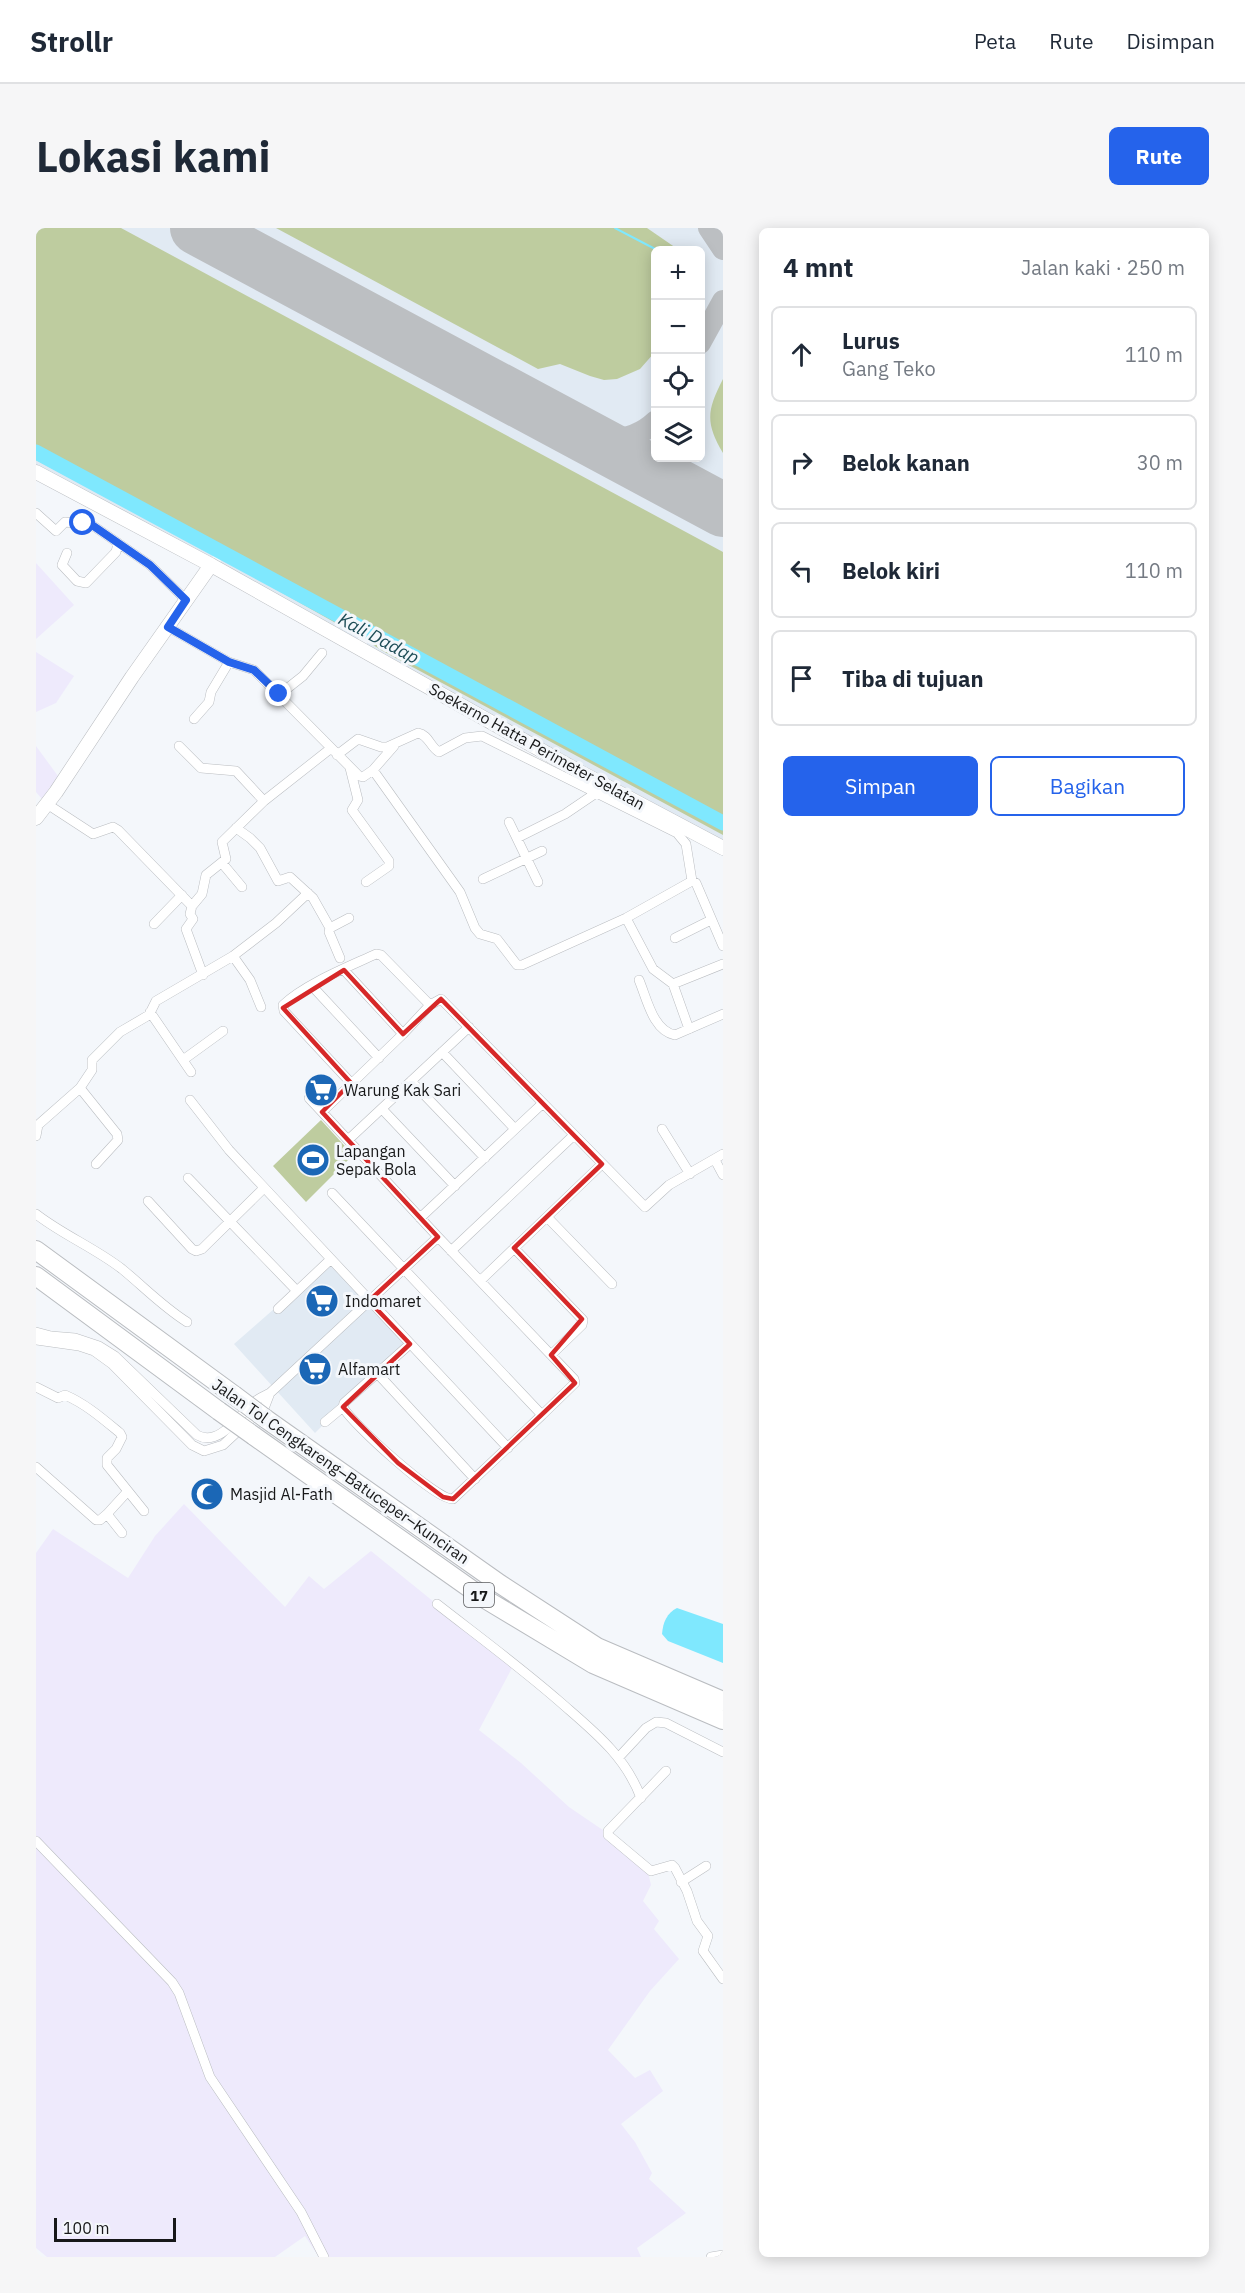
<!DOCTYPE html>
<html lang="id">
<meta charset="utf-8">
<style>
body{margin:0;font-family:"IBM Plex Sans",sans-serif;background:#f6f6f7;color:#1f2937}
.controls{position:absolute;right:18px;top:18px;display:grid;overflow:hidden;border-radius:9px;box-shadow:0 3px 15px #0003}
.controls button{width:54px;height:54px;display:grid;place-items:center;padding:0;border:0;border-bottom:2px solid #e0e1e3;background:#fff;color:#1f2937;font:30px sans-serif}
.scale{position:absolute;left:18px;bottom:15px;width:122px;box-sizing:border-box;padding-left:6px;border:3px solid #171819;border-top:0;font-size:16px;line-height:21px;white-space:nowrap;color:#171819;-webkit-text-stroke:4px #f4f7fb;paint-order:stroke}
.stop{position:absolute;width:18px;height:18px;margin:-14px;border:4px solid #2563eb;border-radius:50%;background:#fff}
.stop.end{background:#2563eb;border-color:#fff;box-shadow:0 2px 6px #0008}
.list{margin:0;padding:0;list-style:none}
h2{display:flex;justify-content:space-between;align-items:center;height:78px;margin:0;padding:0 24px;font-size:26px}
h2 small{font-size:20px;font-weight:400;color:#747a83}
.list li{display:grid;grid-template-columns:39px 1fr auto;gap:18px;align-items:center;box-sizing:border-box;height:96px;margin:0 12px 12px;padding:0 12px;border:2px solid #e0e1e3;border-radius:9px}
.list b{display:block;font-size:22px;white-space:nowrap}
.list p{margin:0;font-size:20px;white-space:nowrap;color:#747a83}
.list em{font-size:20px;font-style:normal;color:#747a83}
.actions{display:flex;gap:12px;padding:18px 24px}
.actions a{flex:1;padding:14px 0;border:2px solid #2563eb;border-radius:9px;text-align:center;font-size:21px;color:#2563eb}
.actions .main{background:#2563eb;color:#fff}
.icon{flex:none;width:33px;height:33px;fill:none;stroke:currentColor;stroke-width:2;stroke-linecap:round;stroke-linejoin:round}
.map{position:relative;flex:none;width:687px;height:2029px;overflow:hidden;border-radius:9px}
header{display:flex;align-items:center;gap:36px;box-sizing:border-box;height:84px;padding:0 30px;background:#fff;border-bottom:2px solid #e0e1e3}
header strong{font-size:28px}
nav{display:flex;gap:33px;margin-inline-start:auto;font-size:21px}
.intro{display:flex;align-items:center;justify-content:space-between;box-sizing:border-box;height:144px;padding:0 36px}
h1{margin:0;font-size:42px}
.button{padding:15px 27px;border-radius:9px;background:#2563eb;color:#fff;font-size:21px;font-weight:700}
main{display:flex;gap:36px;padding:0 36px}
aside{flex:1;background:#fff;border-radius:9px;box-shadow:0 3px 15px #0003}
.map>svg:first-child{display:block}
.built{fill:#e1eaf3;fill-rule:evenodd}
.industrial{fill:#eeeafc}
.green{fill:#becc9f}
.water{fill:#7fe8fe}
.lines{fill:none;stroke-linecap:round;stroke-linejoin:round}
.stream{stroke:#7fe8fe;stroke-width:2}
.river{stroke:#7fe8fe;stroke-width:15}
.taxiway{stroke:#bcbfc2;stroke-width:22}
.runway{stroke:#bcbfc2;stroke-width:54}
.minor-casing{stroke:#babdc1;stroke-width:10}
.secondary-casing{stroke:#babdc1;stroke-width:15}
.motorway-casing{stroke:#babdc1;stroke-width:20}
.minor{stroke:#fff;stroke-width:9}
.secondary{stroke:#fff;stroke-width:14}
.motorway{stroke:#fff;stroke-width:18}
.motorway-bridge-casing{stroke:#babdc1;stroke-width:20;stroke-linecap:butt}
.motorway-bridge{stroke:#fff;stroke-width:18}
.route{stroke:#2563eb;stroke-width:8}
.marked{fill:none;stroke:#d62828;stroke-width:4.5;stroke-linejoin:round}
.labels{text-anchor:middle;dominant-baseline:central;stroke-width:6;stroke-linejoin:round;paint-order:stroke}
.shield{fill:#f4f7fb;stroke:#595b5d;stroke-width:1.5}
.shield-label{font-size:15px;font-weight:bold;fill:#171819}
.street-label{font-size:16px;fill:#171819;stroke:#f4f7fb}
.poi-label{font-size:16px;fill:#171819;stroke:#f4f7fb;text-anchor:start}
.water-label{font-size:18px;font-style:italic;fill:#1d4c56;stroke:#f4f7fb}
</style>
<header>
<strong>Strollr</strong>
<nav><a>Peta</a><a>Rute</a><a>Disimpan</a></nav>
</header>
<div class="intro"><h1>Lokasi kami</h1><a class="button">Rute</a></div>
<main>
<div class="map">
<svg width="687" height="2029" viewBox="0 0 687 2029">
<rect width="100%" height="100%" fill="#f4f7fb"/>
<path class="built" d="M0 0H687V614L331 420V409L327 407 318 413 185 336 184 329 179 326 174 331 0 240ZM620 22H664V230H620Z
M295 1031 372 1112 279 1205 198 1116Z"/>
<path class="industrial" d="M0 335 38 377 0 411Z
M0 424 38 448 20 475 0 484Z
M0 518 22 548 6 571 0 564Z
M148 1276 249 1379 273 1348 288 1361 335 1323 477 1438 443 1502 485 1535 533 1579 580 1611 611 1640 615 1657 607 1673 623 1693 618 1701 643 1731 614 1763 572 1822 599 1850 614 1842 627 1863 585 1896 599 1914 616 1945 613 1951 650 1985 601 2020 605 2029H283L269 2008 239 2029H11L0 2020V1325L17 1301 92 1350 119 1308Z"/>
<path class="green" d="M0 0H85L687 324V607L345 422 331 413 332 408 327 405 321 407 177 326 0 232Z
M240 0H611L643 22H620L619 124 604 141 581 151 568 152 554 148 524 136 502 141Z
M687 151V225C669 195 671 182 687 151Z
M285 892 317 927 270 974 237 938Z"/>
<path class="water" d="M641 1380 687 1396V1435L632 1413 626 1406C627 1394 631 1385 641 1380Z"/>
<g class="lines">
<path class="stream" d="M579 0 621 22"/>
<path class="river" d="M0 224 687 595"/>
<path class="taxiway" d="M673 0 687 21
M664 115 687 73
M547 207C573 215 599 213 620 193
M622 230 630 247 646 261
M649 262 687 275"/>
<path class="runway" d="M161 0 687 282"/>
<defs>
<path id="minor" d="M0 285 20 303 29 294 56 297 114 337 150 372
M31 325 26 337 41 353 50 355 80 324 82 315
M132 399 193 434 218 442 323 548 327 549 337 542 358 518
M243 467 267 448 286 425
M158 491 173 474 175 464 193 434
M143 518 165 540 200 543 228 573
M301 527 322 511 345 519H351L382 505C393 507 394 519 403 524L429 510 446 508 641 605 650 616 656 653
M314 540 322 572 316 582 353 633V638L330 654
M337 542 424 664 439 700 444 706 461 711 481 737H486L590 690 656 653 660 655 687 718
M11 576 57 606 77 599 82 602 156 678
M473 594 502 654
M200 600 214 610 224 620 242 653 254 649 277 670 294 700
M481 610 529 586 560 565
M186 635 206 659
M447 651 506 623
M590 690 617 741 637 756 687 736
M118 696 146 667
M639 710 675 692
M197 728 214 752 225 779
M304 730 293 704 294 700 313 690
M308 742 367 806
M167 747 150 701 157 691 154 686 156 678 166 666 170 647 190 631 186 614 228 573 294 521
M603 752C611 771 617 803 639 807L687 786
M637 756 653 801
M276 758 343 830
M114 784 155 844
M406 824 479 901
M147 832 187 803
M375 853 449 930
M315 855 248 783 247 777C269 756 312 739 340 726L345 727 394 777
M44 860 81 906 82 912 60 936
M273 870 402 1009 538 1151 539 1155 506 1187
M154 872 193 922 472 1220
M346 881 419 958
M286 884 367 806 394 777 405 771 609 979 633 957 687 926
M626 901 654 946
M0 908 2 897 44 860 56 842V832L84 804 113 787 120 773 197 728 240 695 272 665
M312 912 433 799
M679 932 687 947
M152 950 261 1063
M296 965 506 1187 417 1271C401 1273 315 1195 307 1179L308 1175 374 1116
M112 973 156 1021 160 1023 166 1021 228 960
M0 986C27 1007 59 1020 86 1041 108 1059 127 1079 151 1094
M511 989 576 1056
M384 990 507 875
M478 1020 547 1092 546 1097 515 1127
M415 1023 538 907
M444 1053 566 936
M242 1081 295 1031
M0 1104 15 1108 39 1110 63 1118 79 1128 161 1207C184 1220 205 1184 221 1172 225 1169 230 1167 234 1165L402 1009
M0 1112 43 1118 58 1123 76 1136 156 1217 168 1223 187 1217 229 1178 234 1165
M341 1145 439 1251
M0 1159 22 1170 29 1167C50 1176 67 1191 84 1205L86 1209 80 1221 71 1230V1237L108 1283
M289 1194 307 1179
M0 1239 60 1292H64L71 1286
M86 1305 71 1286 92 1263
M401 1376C442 1408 484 1439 523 1473 556 1502 589 1527 605 1570
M583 1529 610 1500 620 1494 630 1495 687 1524
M630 1543 572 1603V1607L615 1643 636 1637 639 1640 651 1663 661 1693 672 1708 667 1723 687 1751
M0 1613 136 1754 143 1765 174 1849 265 1984 288 2029
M645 1654 670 1638
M675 2029 687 2027"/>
<path id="secondary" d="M0 244 175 337 542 543 687 620
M0 590 20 564 96 449 175 337"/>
<path id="motorway" d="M0 1022 198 1167
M0 1048 183 1183
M230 1191 464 1356 561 1419 687 1473
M218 1208 449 1371 557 1436 687 1492"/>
</defs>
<use href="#minor" class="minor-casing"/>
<use href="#secondary" class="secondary-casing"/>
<use href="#motorway" class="motorway-casing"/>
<use href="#minor" class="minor"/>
<use href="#secondary" class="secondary"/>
<use href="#motorway" class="motorway"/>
<defs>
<path id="motorway-bridge" d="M198 1167 230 1191
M183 1183 218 1208"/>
</defs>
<use href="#motorway-bridge" class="motorway-bridge-casing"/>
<use href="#motorway-bridge" class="motorway-bridge"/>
</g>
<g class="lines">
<path class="route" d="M47 295 56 297 114 337 150 372 132 399 193 434 218 442 243 466"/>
</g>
<path class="marked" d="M308 742 367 806 405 771 566 936 478 1020 546 1091 515 1127 539 1155 417 1271 407 1269 362 1235 307 1179 374 1116 333 1073 402 1009 286 884 315 855 247 780Z"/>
<defs>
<symbol id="supermarket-disc" viewBox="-11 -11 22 22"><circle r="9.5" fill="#1b67b6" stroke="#f4f7fb"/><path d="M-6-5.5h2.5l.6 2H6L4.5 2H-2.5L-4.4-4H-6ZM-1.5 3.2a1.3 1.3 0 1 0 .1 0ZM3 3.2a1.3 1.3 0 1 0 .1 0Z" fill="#fff"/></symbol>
<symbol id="stadium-disc" viewBox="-11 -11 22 22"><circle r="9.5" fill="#1b67b6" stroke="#f4f7fb"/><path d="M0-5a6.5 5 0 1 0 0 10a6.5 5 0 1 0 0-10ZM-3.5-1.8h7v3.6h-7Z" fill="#fff"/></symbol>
<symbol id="mosque-disc" viewBox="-11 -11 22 22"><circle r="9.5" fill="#1b67b6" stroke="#f4f7fb"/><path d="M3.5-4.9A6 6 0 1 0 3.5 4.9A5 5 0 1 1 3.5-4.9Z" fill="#fff"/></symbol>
</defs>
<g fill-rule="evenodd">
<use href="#supermarket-disc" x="266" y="843" width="38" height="38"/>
<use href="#stadium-disc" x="258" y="913" width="38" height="38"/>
<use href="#supermarket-disc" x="267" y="1054" width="38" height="38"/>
<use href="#supermarket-disc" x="260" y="1122" width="38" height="38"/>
<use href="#mosque-disc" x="152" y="1247" width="38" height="38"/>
</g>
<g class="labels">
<rect class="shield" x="428" y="1355" width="30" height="24" rx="4.5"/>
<g class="shield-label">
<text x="443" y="1367">17</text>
</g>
<g class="street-label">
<text transform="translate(501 518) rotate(29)">Soekarno Hatta Perimeter Selatan</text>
<text transform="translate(305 1243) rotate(35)">Jalan Tol Cengkareng–Batuceper–Kunciran</text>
</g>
<g class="poi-label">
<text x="308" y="862">Warung Kak Sari</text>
<text x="300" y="923">Lapangan<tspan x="300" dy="18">Sepak Bola</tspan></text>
<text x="309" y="1073">Indomaret</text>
<text x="302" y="1141">Alfamart</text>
<text x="194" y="1266">Masjid Al-Fath</text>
</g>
<g class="water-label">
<text transform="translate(343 410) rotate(28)">Kali Dadap</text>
</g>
</g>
</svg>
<div class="controls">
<button>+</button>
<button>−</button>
<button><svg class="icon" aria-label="locate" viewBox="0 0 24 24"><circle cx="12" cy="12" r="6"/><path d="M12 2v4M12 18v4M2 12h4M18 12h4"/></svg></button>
<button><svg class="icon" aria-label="layers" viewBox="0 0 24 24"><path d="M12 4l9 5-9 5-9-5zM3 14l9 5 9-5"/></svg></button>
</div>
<div class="scale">100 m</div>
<div class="stop" style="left:47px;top:295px"></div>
<div class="stop end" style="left:243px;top:466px"></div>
</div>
<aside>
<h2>4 mnt<small>Jalan kaki · 250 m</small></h2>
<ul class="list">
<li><svg class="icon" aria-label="ahead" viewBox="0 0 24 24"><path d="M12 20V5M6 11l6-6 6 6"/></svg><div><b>Lurus</b><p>Gang Teko</p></div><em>110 m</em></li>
<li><svg class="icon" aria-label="right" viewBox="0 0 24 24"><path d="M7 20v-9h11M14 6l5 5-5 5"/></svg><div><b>Belok kanan</b></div><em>30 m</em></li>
<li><svg class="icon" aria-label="left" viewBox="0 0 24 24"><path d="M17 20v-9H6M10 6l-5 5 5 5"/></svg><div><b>Belok kiri</b></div><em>110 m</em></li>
<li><svg class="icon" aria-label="arrive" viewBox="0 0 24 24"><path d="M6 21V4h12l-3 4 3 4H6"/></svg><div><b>Tiba di tujuan</b></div></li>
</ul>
<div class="actions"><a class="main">Simpan</a><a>Bagikan</a></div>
</aside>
</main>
